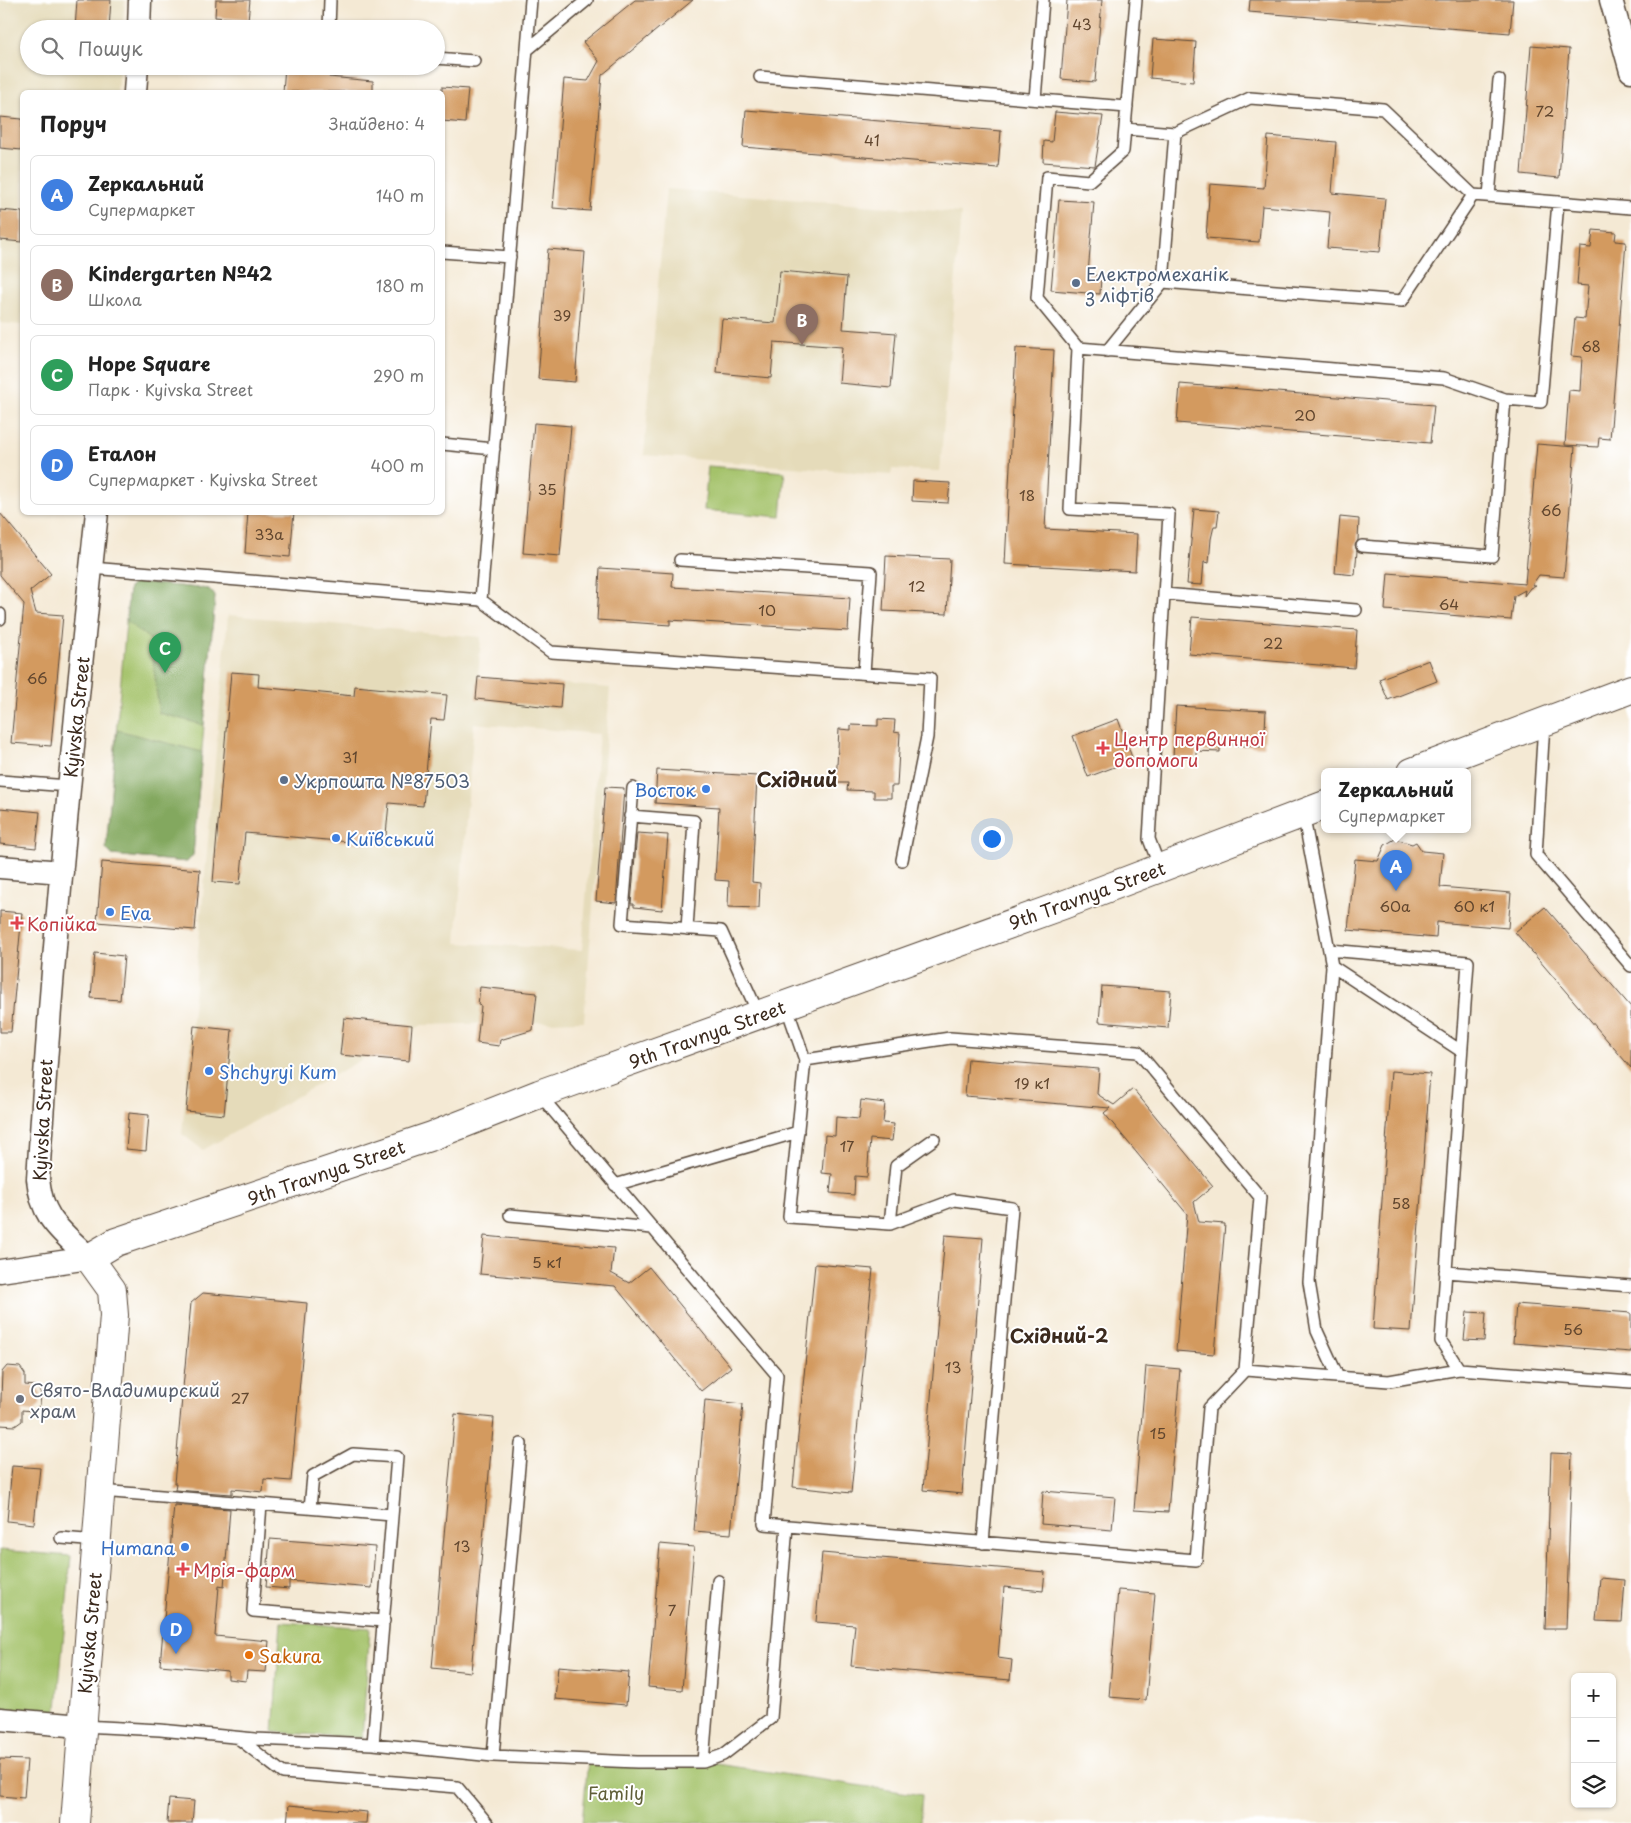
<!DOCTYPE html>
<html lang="uk">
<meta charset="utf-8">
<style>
body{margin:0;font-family:"Playpen Sans",sans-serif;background:#f2f2f2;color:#222}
.controls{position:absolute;right:15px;bottom:15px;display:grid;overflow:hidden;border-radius:8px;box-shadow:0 1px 4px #0004}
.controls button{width:45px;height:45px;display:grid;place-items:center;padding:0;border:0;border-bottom:1px solid #e0e0e0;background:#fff;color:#222;font:25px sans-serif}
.you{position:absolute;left:991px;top:838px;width:18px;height:18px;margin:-12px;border:4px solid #fff;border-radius:50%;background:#1a73e8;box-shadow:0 0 0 8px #1a73e833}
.badge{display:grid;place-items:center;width:32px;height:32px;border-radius:50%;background:#0f766e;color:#fff;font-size:16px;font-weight:700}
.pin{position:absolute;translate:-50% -41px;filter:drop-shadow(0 1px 2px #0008)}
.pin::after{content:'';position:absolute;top:26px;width:18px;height:15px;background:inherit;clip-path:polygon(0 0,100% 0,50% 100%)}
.popup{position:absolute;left:1321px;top:768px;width:150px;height:65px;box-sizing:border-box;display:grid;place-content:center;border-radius:8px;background:#fff;filter:drop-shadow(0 1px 4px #0005);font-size:16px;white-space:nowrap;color:#767676}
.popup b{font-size:19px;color:#222}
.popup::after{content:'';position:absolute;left:50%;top:100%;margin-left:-10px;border:10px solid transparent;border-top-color:#fff}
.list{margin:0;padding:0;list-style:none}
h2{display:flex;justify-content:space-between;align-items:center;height:65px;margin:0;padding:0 20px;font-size:21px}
h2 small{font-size:16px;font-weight:400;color:#767676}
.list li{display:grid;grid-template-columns:32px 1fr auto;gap:15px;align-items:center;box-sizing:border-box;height:80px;margin:0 10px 10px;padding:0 10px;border:1px solid #e0e0e0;border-radius:8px}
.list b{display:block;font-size:19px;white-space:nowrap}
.list p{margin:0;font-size:16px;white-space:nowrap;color:#767676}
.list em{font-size:16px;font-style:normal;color:#767676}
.icon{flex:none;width:28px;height:28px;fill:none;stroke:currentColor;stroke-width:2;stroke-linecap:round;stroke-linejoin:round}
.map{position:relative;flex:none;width:1631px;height:1823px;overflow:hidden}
.search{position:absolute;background:#fff;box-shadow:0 1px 4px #0004;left:20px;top:20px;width:425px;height:55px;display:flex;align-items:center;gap:12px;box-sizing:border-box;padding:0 18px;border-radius:28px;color:#767676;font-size:19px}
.panel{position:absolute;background:#fff;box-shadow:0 1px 4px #0004;left:20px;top:90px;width:425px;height:425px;border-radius:8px}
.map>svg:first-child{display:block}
.built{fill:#e5dbba;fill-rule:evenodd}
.green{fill:#a4c26a;stroke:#707644}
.forest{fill:#83a85e;stroke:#5f693e}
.building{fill:#d39a5f}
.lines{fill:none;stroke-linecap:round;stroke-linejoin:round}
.service-casing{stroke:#574739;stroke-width:14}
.minor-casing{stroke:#574739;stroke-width:25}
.tertiary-casing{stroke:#574739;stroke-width:30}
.service{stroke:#fff;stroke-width:11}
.minor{stroke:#fff;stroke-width:22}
.tertiary{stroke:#fff;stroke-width:28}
.service-dot{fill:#5c6f8a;stroke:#fff;stroke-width:2}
.health-dot{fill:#e0444e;stroke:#fff;stroke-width:2}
.shop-dot{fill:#3f7fe0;stroke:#fff;stroke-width:2}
.worship-dot{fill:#6b7280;stroke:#fff;stroke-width:2}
.food-dot{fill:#e8710a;stroke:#fff;stroke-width:2}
.labels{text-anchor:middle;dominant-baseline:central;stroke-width:4;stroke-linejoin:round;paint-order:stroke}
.number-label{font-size:15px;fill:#61462e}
.service-label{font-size:18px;fill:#4e5e75;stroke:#fff;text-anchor:start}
.street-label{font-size:18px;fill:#3b2a1e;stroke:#fff}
.health-label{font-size:18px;fill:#be3a42;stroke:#fff;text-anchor:start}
.shop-label{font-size:18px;fill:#366cbe;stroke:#fff;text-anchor:start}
.worship-label{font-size:18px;fill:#5b616d;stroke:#fff;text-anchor:start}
.food-label{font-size:18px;fill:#c56008;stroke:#fff;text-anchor:start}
.park-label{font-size:18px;fill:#605f39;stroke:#fff}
.neighbourhood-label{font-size:19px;font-weight:bold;fill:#3b2a1e;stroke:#fff}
.quarter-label{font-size:20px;font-weight:bold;fill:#3b2a1e;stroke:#fff}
</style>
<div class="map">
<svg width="1631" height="1823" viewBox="0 0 1631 1823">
<rect width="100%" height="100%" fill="#fff"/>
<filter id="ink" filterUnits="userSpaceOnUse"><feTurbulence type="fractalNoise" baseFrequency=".02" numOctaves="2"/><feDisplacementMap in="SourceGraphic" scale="10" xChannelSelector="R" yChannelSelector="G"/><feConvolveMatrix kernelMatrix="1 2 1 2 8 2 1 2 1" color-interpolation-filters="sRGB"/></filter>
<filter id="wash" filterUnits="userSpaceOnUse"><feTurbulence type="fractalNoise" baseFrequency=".0096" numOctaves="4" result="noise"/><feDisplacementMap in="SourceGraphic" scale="20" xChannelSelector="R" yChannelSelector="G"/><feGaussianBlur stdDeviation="1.12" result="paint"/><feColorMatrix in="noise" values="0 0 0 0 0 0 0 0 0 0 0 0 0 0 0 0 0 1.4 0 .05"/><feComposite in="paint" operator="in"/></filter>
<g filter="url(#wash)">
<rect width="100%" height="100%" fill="#f4e9d4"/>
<path class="built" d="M0 0H125L122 29H29V66H119L117 92H22V325L0 323Z
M666 189 961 213 940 471 892 469 891 475 644 455Z
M228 615 481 637 478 677 610 688 584 1021 422 1025 203 1150 182 1134ZM474 723 599 734 582 950 456 943Z"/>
<path class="green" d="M708 466 785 472 781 517 704 510Z
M136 582 209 589 215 596 193 855 187 862 112 855 106 848 129 588Z
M0 1550 71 1556 56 1719 0 1713Z
M281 1622 370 1628 362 1738 273 1732Z
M588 1760 703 1762 922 1795 920 1823H582Z"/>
<path class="forest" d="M136 582 209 589 215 596 204 725 159 713 151 640 126 621 129 588Z
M117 730 202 752 193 855 187 862 112 855 106 848Z"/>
<g id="blocks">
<path class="building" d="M77 0H111L109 29H75Z
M216 0H250L248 20 215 17Z
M635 0H693L602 75 590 211 553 208 564 79 588 81 599 61 583 42Z
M1067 0H1102L1095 82 1061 79Z
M1250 0H1513L1510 33 1249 12Z
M1153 39 1196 42 1193 82 1150 78Z
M1531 46 1569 49 1559 178 1521 174Z
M285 66H330L329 77 373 81V92H283Z
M442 87 468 89 465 123 442 121Z
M746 110 1001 131 998 168 743 147Z
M1055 112 1103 116 1095 166 1043 162 1044 141 1052 142Z
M0 117 22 119V150L0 148Z
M1268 136 1336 142 1332 193 1385 198 1380 252 1327 248 1330 212 1262 206 1259 242 1206 238 1210 184 1264 188Z
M1059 200 1094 202 1088 274 1101 276 1100 294 1051 290Z
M0 210 22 212V242L0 240Z
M1593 230 1616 232 1615 241 1626 242 1610 439 1599 438 1598 447 1565 445 1569 390 1580 391 1582 357 1571 356 1575 318 1585 319 1588 286 1577 285 1580 247 1591 248Z
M548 249 585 252 575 382 538 379Z
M780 271 847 277 843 329 896 333 891 388 839 383 842 347 774 342 771 378 717 373 722 319 775 323Z
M1016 348 1054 350 1045 529 1137 534 1135 571 1005 564Z
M1180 384 1434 405 1430 443 1177 423Z
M534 423 571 426 560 556 523 553Z
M1537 444 1575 447 1564 577 1539 575 1532 585H1536L1530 588 1524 596 1525 590 1514 596 1511 620 1385 610 1388 573 1525 584Z
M913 481 950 483 948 503 912 501Z
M1194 509 1219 511 1217 526H1214L1211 539 1209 563 1204 562 1202 585 1187 584Z
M248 512H294L290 557 245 553Z
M0 513 51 574 30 591 36 613 63 615 51 746 11 743 24 604 0 575Z
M1340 517 1359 519 1358 540 1355 545 1357 551 1355 575 1335 573Z
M886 556 950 559 947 614 883 611Z
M600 568 673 573 672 587 850 598 848 631 670 620V625L597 620Z
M1192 617 1357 630 1354 668 1189 654Z
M1429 660 1437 681 1388 700 1379 679Z
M231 672 259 674 258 687 354 696 355 686 447 695 444 720 431 719 423 806 389 803 385 845 245 833 240 884 213 882Z
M478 677 562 684 560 708 476 699Z
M1176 706 1266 711 1264 747 1220 744V752L1196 751V758L1173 757Z
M878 719 895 720 894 732 900 733 897 786H891V798H874V791L847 790 848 783H836L839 729 851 730V725L878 726Z
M1118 719 1133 760 1088 777 1073 736Z
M657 770 757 776 752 882 760 883 759 908 728 907 729 881 715 880 719 807 655 803Z
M605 787 624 788 616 903 596 901Z
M0 808 40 812 36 848 0 844Z
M637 833 668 835 662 910 634 907V904H631Z
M1395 839 1412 844 1416 842 1422 851 1443 853 1440 887 1511 893 1508 928 1437 922 1436 938 1348 930 1355 859 1378 861 1385 845Z
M102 862 200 870 195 930 97 922Z
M1545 907 1631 1007V1068L1515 932Z
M0 911 22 913 11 1032H0Z
M95 953 124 956 120 1000 91 998Z
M1102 986 1171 991 1168 1028 1099 1022Z
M480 987 537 993 533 1030 500 1040 499 1046 477 1043 481 1006 478 1005Z
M344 1018 412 1025 409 1061 340 1055Z
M194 1026 232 1030 224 1115 186 1111Z
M968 1059 1099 1069 1097 1094 1114 1105 1133 1089 1213 1186 1194 1202 1199 1222 1225 1224 1214 1354 1176 1351 1187 1214 1104 1113 1110 1108 965 1096Z
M1391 1071 1430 1074 1411 1331 1373 1329Z
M861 1100 885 1103 883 1123 894 1124 892 1141 870 1139 867 1177 855 1176 854 1195 830 1193 832 1174 822 1173 825 1135 835 1136 836 1117 859 1119Z
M129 1113 149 1115 146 1151 126 1149Z
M945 1235 983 1238 962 1494 923 1490Z
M484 1236 614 1248 611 1273 629 1283 649 1267 731 1367 701 1391 615 1286 480 1274Z
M815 1264 873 1269 851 1493 793 1487Z
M203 1293 307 1303 291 1481 264 1479 263 1492 232 1489V1494L175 1490 176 1483H174L191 1303Z
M1516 1304 1631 1313V1352L1513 1343Z
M1467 1312 1486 1313 1484 1341 1464 1340Z
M7 1366 20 1367 25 1374V1385L36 1386 41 1393 40 1405 33 1411 22 1410V1421L15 1426 0 1425 2 1372Z
M1146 1366 1180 1369 1168 1512 1134 1510Z
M705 1400 743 1404 731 1534 694 1531Z
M455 1414 494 1418 471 1672 432 1668Z
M1551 1453 1572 1454 1566 1629H1545Z
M12 1466 40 1468 34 1524 7 1521Z
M1043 1491 1115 1497 1112 1530 1041 1524Z
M174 1505 230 1509 224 1587 219 1586 215 1636 269 1641 266 1672 247 1671 246 1681 228 1679V1671L160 1665Z
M270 1539 375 1547 372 1588 289 1581V1589L266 1587Z
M660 1544 694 1547 682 1690 648 1687Z
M822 1553 1045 1572 1043 1591 1004 1587 998 1658 1012 1660 1010 1680 851 1666 855 1625 816 1622Z
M1600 1578 1625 1580 1622 1622 1596 1621Z
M1118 1590 1155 1593 1146 1700 1109 1697Z
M558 1666 629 1672 626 1705 555 1699Z
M0 1759 27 1760 24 1798 0 1796Z
M169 1799 194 1801 192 1823H167Z
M289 1805 367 1812 366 1823H287Z"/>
</g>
</g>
<g filter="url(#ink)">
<use href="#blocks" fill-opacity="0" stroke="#574739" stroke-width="1"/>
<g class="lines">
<defs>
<path id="service" d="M1136 0 1123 151 1089 181 1047 177 1037 298 1078 348 1070 509 1169 514 1149 839 1160 868
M329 29 330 0
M527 50 587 0
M436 58 474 61
M760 77 1127 107
M1035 99 1043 0
M1125 129 1175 133 1250 98 1383 109 1473 195 1631 208
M1489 196 1499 80
M442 252 510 257
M1163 282 1402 301 1473 195
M1078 348 1444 378 1505 399 1541 402 1558 202
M1107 351 1163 282 1175 133
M442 444 494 449
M1362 546 1492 556 1505 399
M680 560 871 572 864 673
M91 568 481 600 551 652 930 678 927 737 902 860
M1164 594 1356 610
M481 600 531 0
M0 614V619
M1544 723 1536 855 1631 966
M0 781 69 786
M633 788 622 924 721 931 759 1015
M1303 813 1332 966 1309 1282 1317 1331 1338 1377
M630 816 694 821 687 929
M1329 950 1468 962 1441 1341 1459 1369
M1332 966 1461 1051
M786 1005 805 1060 789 1217 890 1224 954 1200 1012 1208 983 1543
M539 1094 777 1375 764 1524 1196 1560 1209 1408 1245 1370 1260 1197 1138 1052 950 1038 805 1060
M615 1185 798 1132
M510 1215 652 1228
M890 1224 896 1166 934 1139
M1445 1272 1631 1286
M1245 1370 1389 1381 1459 1369 1631 1382
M101 1491 392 1515
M261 1504 253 1611 384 1621
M310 1508 313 1476 353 1454 397 1457 373 1744
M61 1538 97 1541
M83 1726 160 1730 255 1739 373 1744 493 1756 637 1762H703L723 1755 771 1718 787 1526
M238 1738 283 1773 457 1787 487 1823
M493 1756 521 1444
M703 1762 718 1581"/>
<path id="minor" d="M1611 0 1631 71
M139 29 140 0
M135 92 137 66
M0 867 62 872
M89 1258C61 1230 42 1220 38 1179 52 956 73 734 97 512
M0 1271 89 1258
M0 1719 81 1726"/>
<path id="tertiary" d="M1412 772 1631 689
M75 1823 114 1315 112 1290 89 1258 116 1242 432 1136 539 1094 1063 905 1325 805"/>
</defs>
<use href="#service" class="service-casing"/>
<use href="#minor" class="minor-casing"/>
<use href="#tertiary" class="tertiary-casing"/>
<use href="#service" class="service"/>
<use href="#minor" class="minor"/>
<use href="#tertiary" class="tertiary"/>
</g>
</g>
<g class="service-dot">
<circle cx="1076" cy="283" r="5"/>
<circle cx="284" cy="780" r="5"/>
</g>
<g class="health-dot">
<path d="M1100.5 740.5h5v5h5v5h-5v5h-5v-5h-5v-5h5z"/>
<path d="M14.5 915.5h5v5h5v5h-5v5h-5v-5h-5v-5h5z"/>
<path d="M180.5 1561.5h5v5h5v5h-5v5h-5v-5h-5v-5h5z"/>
</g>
<g class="shop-dot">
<circle cx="706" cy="789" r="5"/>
<circle cx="336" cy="838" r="5"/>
<circle cx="110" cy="912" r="5"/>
<circle cx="209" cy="1071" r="5"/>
<circle cx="185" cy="1547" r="5"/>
</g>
<circle class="worship-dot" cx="20" cy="1399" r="5"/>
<circle class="food-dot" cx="249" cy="1655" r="5"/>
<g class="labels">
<g class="number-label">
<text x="1082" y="23">43</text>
<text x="1545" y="110">72</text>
<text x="872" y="139">41</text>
<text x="562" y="314">39</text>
<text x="1591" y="345">68</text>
<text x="1305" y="414">20</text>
<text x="547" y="488">35</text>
<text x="1027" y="494">18</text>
<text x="1551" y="509">66</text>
<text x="269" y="533">33а</text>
<text x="917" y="585">12</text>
<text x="1449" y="603">64</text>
<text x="767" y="609">10</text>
<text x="1273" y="642">22</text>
<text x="37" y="677">66</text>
<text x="350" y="756">31</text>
<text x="1395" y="905">60а</text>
<text x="1474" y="905">60 к1</text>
<text x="1032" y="1082">19 к1</text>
<text x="847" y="1145">17</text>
<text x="1401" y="1202">58</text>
<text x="547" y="1261">5 к1</text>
<text x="1573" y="1328">56</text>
<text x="953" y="1366">13</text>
<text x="240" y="1397">27</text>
<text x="1158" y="1432">15</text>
<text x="462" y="1545">13</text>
<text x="672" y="1609">7</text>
</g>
<g class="service-label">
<text x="1086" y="273">Електромеханік<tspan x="1086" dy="21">з ліфтів</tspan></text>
<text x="294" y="780">Укрпошта №87503</text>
</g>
<g class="street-label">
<text transform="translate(76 717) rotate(-84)">Kyivska Street</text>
<text transform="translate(1087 895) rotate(-20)">9th Travnya Street</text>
<text transform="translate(707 1034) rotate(-20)">9th Travnya Street</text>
<text transform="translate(42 1120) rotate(-87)">Kyivska Street</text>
<text transform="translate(326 1172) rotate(-19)">9th Travnya Street</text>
<text transform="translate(89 1633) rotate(-85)">Kyivska Street</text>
</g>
<g class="health-label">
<text x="1114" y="738">Центр первинної<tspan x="1114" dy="21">допомоги</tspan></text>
<text x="27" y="923">Копійка</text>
<text x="193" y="1569">Мрія-фарм</text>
</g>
<g class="shop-label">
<text x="696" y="789" text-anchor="end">Восток</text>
<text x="346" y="838">Київський</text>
<text x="120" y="912">Eva</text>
<text x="219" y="1071">Shchyryi Kum</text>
<text x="175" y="1547" text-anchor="end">Humana</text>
</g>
<g class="worship-label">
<text x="30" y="1389">Свято-Владимирский<tspan x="30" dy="21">храм</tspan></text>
</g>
<g class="food-label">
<text x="259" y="1655">Sakura</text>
</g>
<g class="park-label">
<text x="616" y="1792">Family</text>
</g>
<g class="neighbourhood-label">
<text x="1059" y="1335">Східний-2</text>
</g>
<g class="quarter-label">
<text x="797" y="779">Східний</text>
</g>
</g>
</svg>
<div class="controls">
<button>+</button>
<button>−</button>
<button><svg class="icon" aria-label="layers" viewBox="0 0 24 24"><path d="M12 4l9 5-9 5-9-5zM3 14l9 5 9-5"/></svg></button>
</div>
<div class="you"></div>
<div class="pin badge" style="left:1396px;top:891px;background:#3f7fe0">A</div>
<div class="popup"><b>Zеркальний</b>Супермаркет</div>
<div class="pin badge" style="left:802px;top:345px;background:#8d6e63">B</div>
<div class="pin badge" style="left:165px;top:673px;background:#2e9e5b">C</div>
<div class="pin badge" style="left:176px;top:1654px;background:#3f7fe0">D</div>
<div class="search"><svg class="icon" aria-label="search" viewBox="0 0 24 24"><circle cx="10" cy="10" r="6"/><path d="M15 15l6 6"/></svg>Пошук</div>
<section class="panel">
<h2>Поруч<small>Знайдено: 4</small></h2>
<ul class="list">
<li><span class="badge" style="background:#3f7fe0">A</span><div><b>Zеркальний</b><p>Супермаркет</p></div><em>140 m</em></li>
<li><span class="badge" style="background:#8d6e63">B</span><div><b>Kindergarten №42</b><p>Школа</p></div><em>180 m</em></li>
<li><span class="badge" style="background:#2e9e5b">C</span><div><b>Hope Square</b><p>Парк · Kyivska Street</p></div><em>290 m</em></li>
<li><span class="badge" style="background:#3f7fe0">D</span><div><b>Еталон</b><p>Супермаркет · Kyivska Street</p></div><em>400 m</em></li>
</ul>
</section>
</div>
